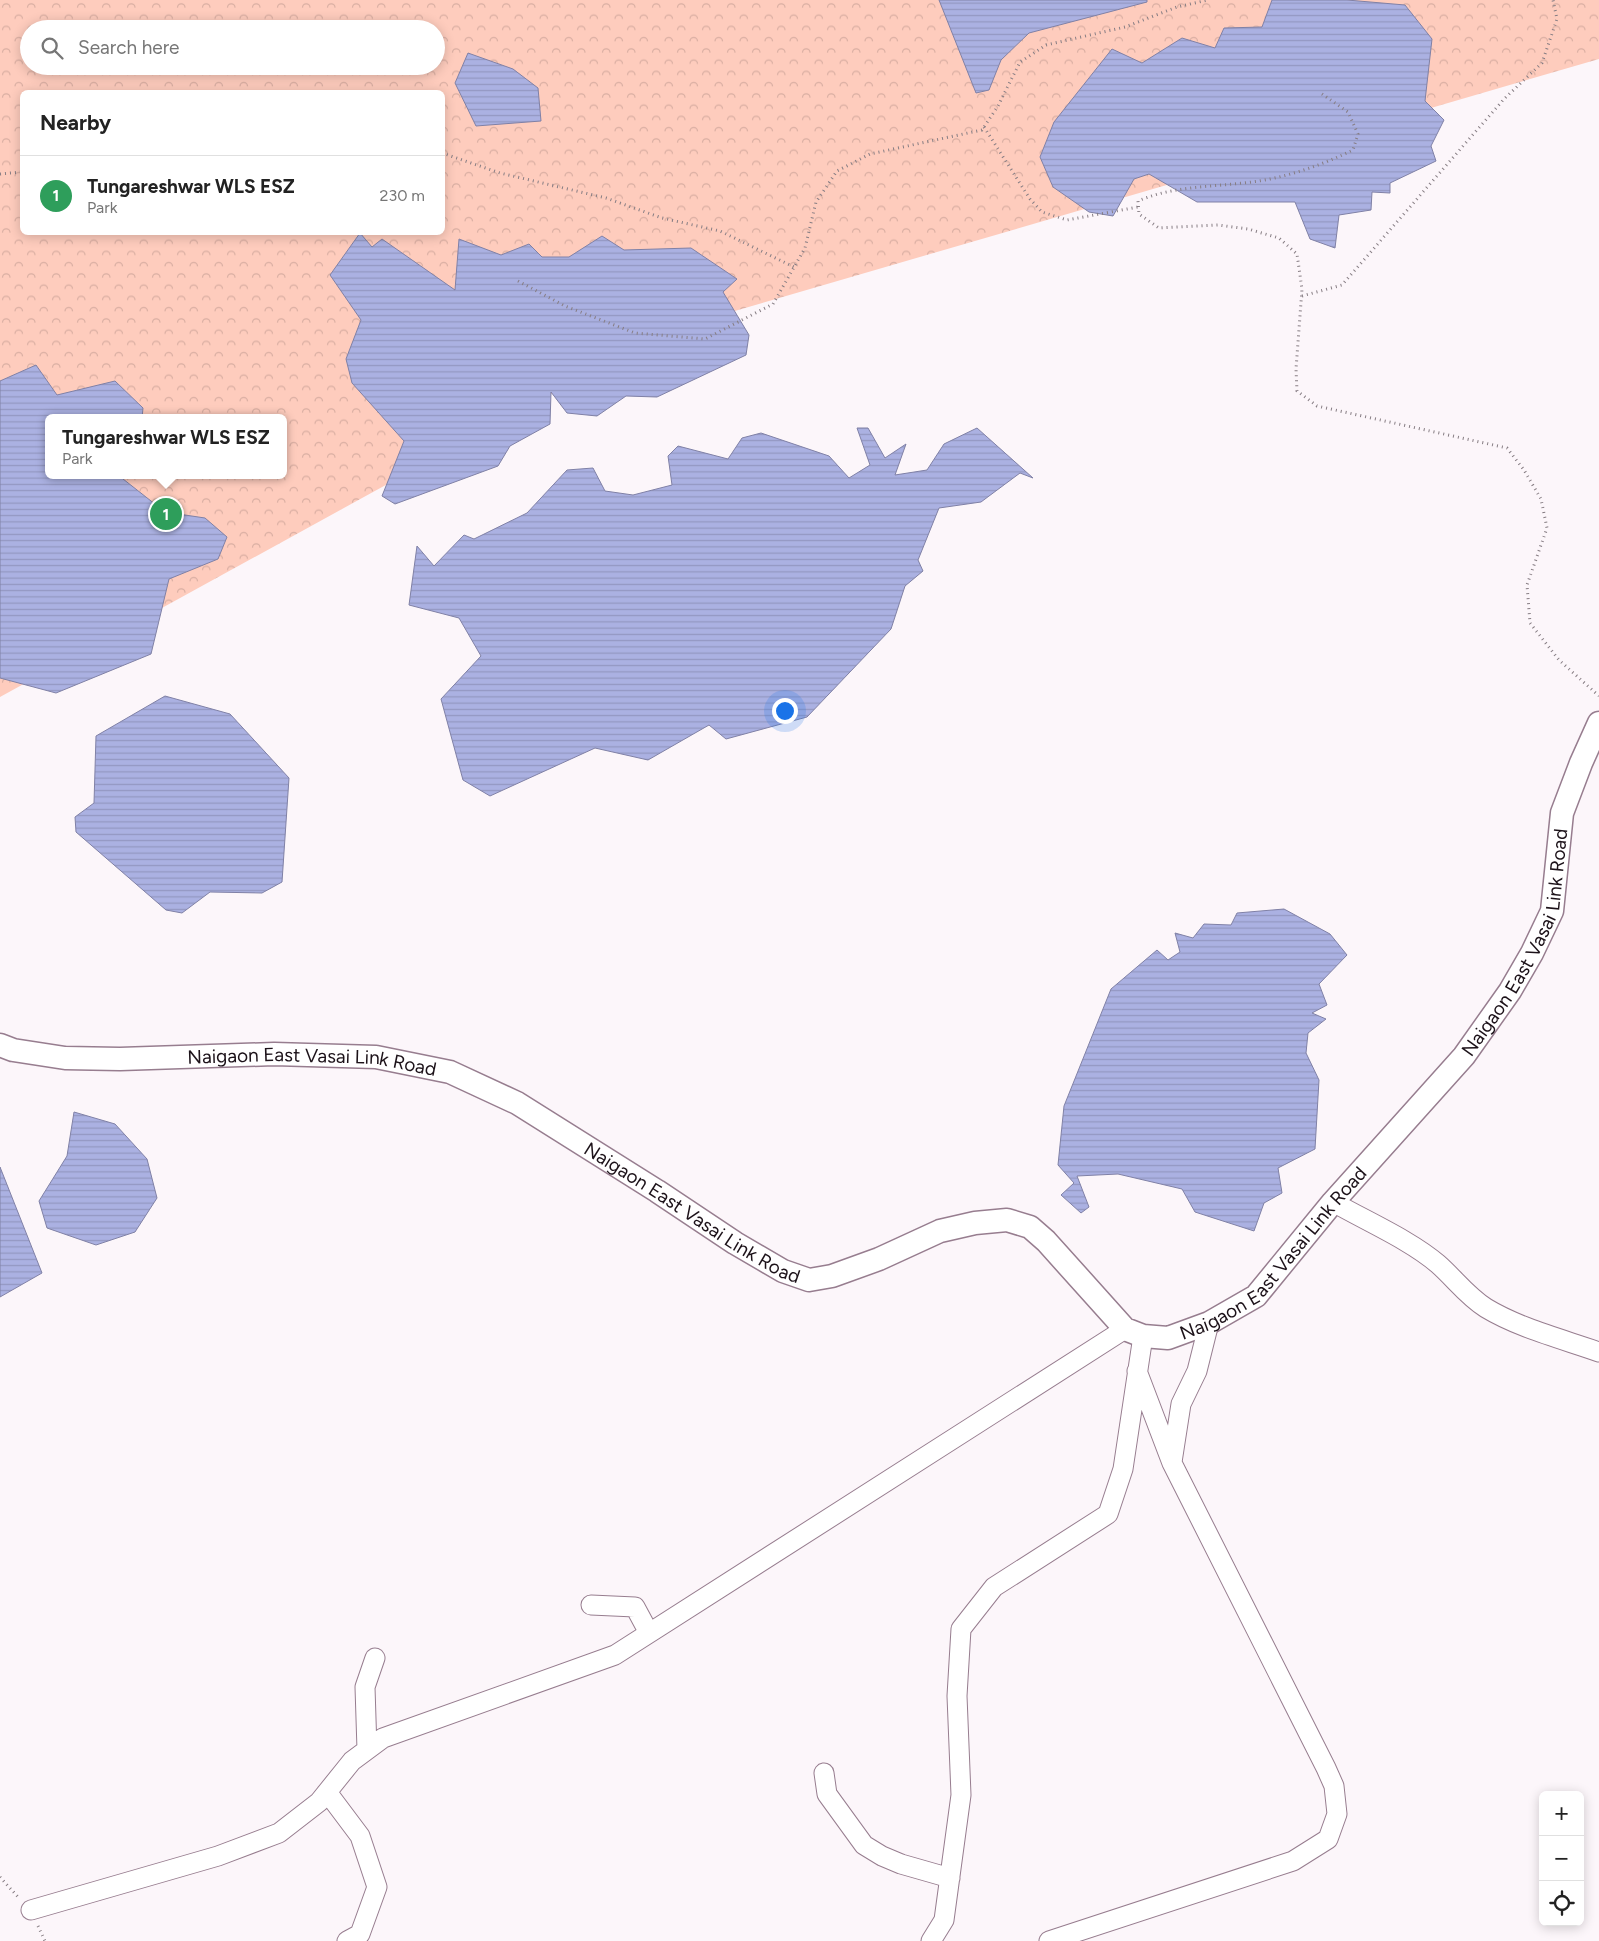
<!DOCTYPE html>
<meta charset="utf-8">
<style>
body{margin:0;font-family:Figtree,sans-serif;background:#f6f6f6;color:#222}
.controls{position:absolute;right:15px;bottom:15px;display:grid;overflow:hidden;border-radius:8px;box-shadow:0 2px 12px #0003}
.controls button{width:45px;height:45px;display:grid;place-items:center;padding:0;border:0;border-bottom:1px solid #e0e0e0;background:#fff;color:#222;font:25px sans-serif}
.you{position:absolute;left:784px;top:710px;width:18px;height:18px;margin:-12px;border:4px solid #fff;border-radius:50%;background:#1a73e8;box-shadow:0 0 0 8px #1a73e833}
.badge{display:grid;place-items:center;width:32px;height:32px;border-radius:50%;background:#b45309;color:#fff;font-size:16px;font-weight:700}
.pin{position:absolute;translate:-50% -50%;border:2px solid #fff;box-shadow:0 1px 5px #0006}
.popup{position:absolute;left:45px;top:414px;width:242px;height:65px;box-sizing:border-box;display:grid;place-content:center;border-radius:8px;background:#fff;filter:drop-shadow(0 1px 4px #0005);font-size:16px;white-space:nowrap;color:#767676}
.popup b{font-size:19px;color:#222}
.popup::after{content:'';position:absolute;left:50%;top:100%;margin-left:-10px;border:10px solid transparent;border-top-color:#fff}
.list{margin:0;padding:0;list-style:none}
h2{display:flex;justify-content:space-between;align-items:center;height:65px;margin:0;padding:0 20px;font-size:21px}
h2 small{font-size:16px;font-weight:400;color:#767676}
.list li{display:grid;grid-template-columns:32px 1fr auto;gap:15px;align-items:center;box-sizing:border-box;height:80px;padding:0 20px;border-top:1px solid #e0e0e0}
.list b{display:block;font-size:19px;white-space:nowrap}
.list p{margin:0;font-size:16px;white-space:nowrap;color:#767676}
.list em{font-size:16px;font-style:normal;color:#767676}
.icon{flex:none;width:28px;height:28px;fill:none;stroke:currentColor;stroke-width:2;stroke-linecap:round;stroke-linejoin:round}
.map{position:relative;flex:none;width:1599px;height:1941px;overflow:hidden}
.search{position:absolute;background:#fff;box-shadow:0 2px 12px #0003;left:20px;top:20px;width:425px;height:55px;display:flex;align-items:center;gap:12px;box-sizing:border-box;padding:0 18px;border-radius:28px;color:#767676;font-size:19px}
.panel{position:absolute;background:#fff;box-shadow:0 2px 12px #0003;left:20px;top:90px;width:425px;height:145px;border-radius:8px}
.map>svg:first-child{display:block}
.park{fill:url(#park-crowns);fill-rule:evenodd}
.water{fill:url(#water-rules);stroke:#8081a6}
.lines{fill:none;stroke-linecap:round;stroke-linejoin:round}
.minor-casing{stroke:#977d8f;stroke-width:21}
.tertiary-casing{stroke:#977d8f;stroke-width:25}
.path{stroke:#867d83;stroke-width:3;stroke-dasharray:1 4;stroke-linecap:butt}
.minor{stroke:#fff;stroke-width:19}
.tertiary{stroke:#fff;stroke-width:22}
.labels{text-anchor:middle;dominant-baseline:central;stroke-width:4;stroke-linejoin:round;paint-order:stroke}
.street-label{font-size:19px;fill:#1c1219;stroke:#fff}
</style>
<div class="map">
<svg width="1599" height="1941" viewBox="0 0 1599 1941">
<defs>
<pattern id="park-crowns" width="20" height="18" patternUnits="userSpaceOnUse" patternTransform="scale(1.25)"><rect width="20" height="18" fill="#feccbd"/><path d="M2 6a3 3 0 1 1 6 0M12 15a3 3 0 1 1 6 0" fill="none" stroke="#d9aea2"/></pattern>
<pattern id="water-rules" width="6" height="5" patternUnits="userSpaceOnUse" patternTransform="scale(1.25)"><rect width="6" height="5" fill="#abb1e2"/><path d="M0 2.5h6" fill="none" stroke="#9397c1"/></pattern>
</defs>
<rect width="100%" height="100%" fill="#fcf6fa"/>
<path class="park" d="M0 0H1599V59L666 331 0 697ZM29 29H436V66H29ZM22 92H442V232H22ZM49 418H284V475H49Z"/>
<path class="water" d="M939 0H1147V2L1029 33 1001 60 989 90 976 93Z
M1272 0H1347L1405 5 1432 39 1425 101 1444 120 1431 146 1436 161 1390 183V193L1372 192 1371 210 1339 215 1335 248 1310 239 1295 202H1197L1149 174 1134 179 1113 216 1089 212 1053 187 1040 157 1054 122 1112 49 1142 63 1182 38 1215 48 1224 28 1262 27Z
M468 53 513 69 538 88 541 121 476 126 455 83Z
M360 233 372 247 382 239 455 290 459 239 501 255 529 244 542 257H569L602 236 624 250 691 248 737 279 723 292 749 335 746 355 657 397 626 396 597 416 567 413 551 392 550 424 510 446 498 466 395 504 382 496 404 441 352 383 346 359 361 320 330 275Z
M36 365 57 395 115 381 143 408 142 418H49V475H118L165 512 205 518 227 537 218 559 169 579 151 654 56 693 0 678V381Z
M857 428H868L885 458 906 444 895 475 927 470 944 444 977 428 1033 478 1020 473 981 502 939 508 918 560 923 571 905 586 891 629 807 717 726 739 709 725 648 760 595 748 490 796 463 780 441 699 481 656 459 618 409 605 417 546 434 566 464 535 474 539 527 513 567 470 593 468 605 491 633 495 672 485 668 456 678 446 728 459 742 438 761 433 829 456 849 478 870 465Z
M165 696 230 714 289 778 282 882 262 893 210 892 182 913 166 910 76 832 75 817 94 803 96 736Z
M1284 909 1330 934 1347 955 1319 984 1327 1005 1312 1013 1326 1019 1308 1033 1306 1053 1319 1080 1315 1149 1278 1168 1282 1193 1264 1203 1254 1231 1195 1212 1182 1189 1118 1174 1077 1176 1089 1207 1081 1213 1061 1195 1074 1183 1058 1165 1064 1106 1111 989 1157 950 1168 960 1180 952 1175 933 1193 938 1204 924 1231 925 1237 913Z
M74 1112 115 1124 147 1159 157 1198 135 1232 96 1245 47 1228 39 1201 67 1156Z
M0 1167 42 1273 0 1297Z"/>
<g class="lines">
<defs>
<path id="minor" d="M1333 1202C1366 1221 1410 1240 1438 1264 1455 1279 1467 1296 1486 1308 1519 1328 1562 1339 1599 1352
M1172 1462 1181 1404 1197 1371 1209 1323
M591 1605 635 1607 649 1633
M367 1750 365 1687 375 1658
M824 1773 827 1794 864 1845 882 1856 901 1864 950 1878
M327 1792 360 1836 377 1887 360 1934 347 1941
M31 1910 218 1856 279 1833 319 1802 352 1761 383 1738 615 1655 1125 1329
M931 1941 944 1920 961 1795 957 1696 961 1629 994 1587 1108 1514 1123 1469 1143 1336
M1049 1941 1293 1861 1328 1839 1337 1814 1334 1786 1326 1768 1172 1463 1137 1371"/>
<g id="tertiary">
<path id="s1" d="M0 1045 13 1050 65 1058 120 1059 274 1054 376 1057 450 1072 517 1103 657 1191 735 1243 783 1271 809 1280 832 1276 879 1259 940 1231 975 1223 1007 1220 1030 1227 1046 1241 1125 1329 1143 1336 1168 1338 1209 1323 1256 1296 1333 1202 1464 1056 1510 991 1532 953 1552 911 1562 813 1581 763 1599 723"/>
</g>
</defs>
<use href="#minor" class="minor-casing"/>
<use href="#tertiary" class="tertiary-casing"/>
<path class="path" d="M1322 94 1348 112 1358 134 1353 150C1326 163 1299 173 1270 179 1226 188 1180 183 1138 201L1139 214 1159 228 1218 225 1248 229 1279 238 1297 254 1302 289 1296 369 1297 391 1317 406 1507 448 1524 470 1541 499 1547 528 1527 585 1530 623 1559 660 1599 696
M984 127 1030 199 1042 212 1067 220 1138 207
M442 153 500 173 606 198 662 218 720 231 794 267
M0 174 22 172
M518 281 565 306 635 333 705 339 773 304 805 248 816 202 837 171 870 154 982 130 998 106 1020 62 1046 45 1125 27 1177 7 1208 0
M1302 296 1342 285 1504 99 1542 63 1557 19 1553 0
M0 1877 18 1897
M38 1926 45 1941"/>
<use href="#minor" class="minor"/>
<use href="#tertiary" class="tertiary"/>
</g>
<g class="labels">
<g class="street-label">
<text stroke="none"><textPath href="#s1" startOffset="1829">Naigaon East Vasai Link Road</textPath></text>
<text stroke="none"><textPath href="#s1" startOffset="314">Naigaon East Vasai Link Road</textPath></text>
<text stroke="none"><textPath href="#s1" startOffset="734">Naigaon East Vasai Link Road</textPath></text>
<text stroke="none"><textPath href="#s1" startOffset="1424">Naigaon East Vasai Link Road</textPath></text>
</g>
</g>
</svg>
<div class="controls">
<button>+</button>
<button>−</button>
<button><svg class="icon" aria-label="locate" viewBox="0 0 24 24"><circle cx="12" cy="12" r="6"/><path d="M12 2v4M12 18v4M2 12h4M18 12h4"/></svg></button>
</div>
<div class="you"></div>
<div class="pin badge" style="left:166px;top:514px;background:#2e9e5b">1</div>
<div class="popup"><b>Tungareshwar WLS ESZ</b>Park</div>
<div class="search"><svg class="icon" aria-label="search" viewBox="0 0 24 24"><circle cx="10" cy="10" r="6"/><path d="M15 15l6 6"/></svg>Search here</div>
<section class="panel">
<h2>Nearby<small></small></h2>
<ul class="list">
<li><span class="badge" style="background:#2e9e5b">1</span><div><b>Tungareshwar WLS ESZ</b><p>Park</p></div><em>230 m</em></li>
</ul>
</section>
</div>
